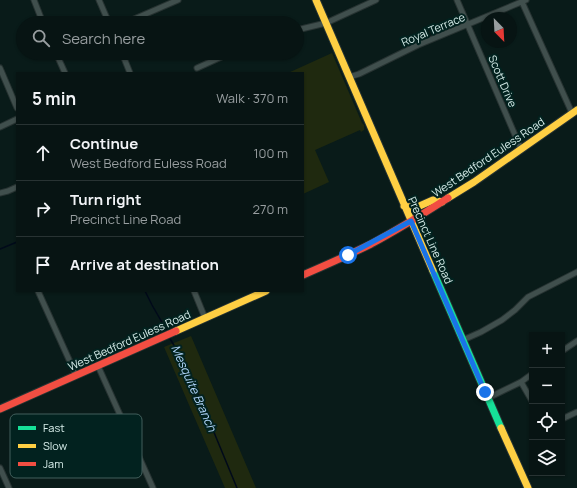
<!DOCTYPE html>
<meta charset="utf-8">
<style>
body{margin:0;font-family:Manrope,sans-serif;background:#152121;color:#f1f3f6}
.controls{position:absolute;right:12px;bottom:12px;display:grid;overflow:hidden;border-radius:0px;box-shadow:0 1px 3px #0004}
.controls button{width:36px;height:36px;display:grid;place-items:center;padding:0;border:0;border-bottom:1px solid #283333;background:#071413;color:#f1f3f6;font:20px sans-serif}
.compass{position:absolute;left:481px;top:12px;width:36px;height:36px;border-radius:50%;background:#071413;box-shadow:0 1px 3px #0004;rotate:156deg}
.stop{position:absolute;width:12px;height:12px;margin:-9px;border:3px solid #1a73e8;border-radius:50%;background:#fff}
.stop.end{background:#1a73e8;border-color:#fff;box-shadow:0 1px 4px #0008}
.list{margin:0;padding:0;list-style:none}
h2{display:flex;justify-content:space-between;align-items:center;height:52px;margin:0;padding:0 16px;font-size:17px}
h2 small{font-size:13px;font-weight:400;color:#989ea0}
.list li{display:grid;grid-template-columns:26px 1fr auto;gap:12px;align-items:center;box-sizing:border-box;height:56px;padding:0 16px;border-top:1px solid #283333}
.list b{display:block;font-size:15px;white-space:nowrap}
.list p{margin:0;font-size:13px;white-space:nowrap;color:#989ea0}
.list em{font-size:13px;font-style:normal;color:#989ea0}
.icon{flex:none;width:22px;height:22px;fill:none;stroke:currentColor;stroke-width:2;stroke-linecap:round;stroke-linejoin:round}
.map{position:relative;flex:none;width:577px;height:488px;overflow:hidden}
.search{position:absolute;background:#071413;box-shadow:0 1px 3px #0004;left:16px;top:16px;width:288px;height:44px;display:flex;align-items:center;gap:10px;box-sizing:border-box;padding:0 14px;border-radius:22px;color:#989ea0;font-size:15px}
.panel{position:absolute;background:#071413;box-shadow:0 1px 3px #0004;left:16px;top:72px;width:288px;height:220px;border-radius:0px}
.map>svg:first-child{display:block}
.green{fill:#1f290f}
.lines{fill:none;stroke-linecap:round;stroke-linejoin:round}
.stream{stroke:#010a1a;stroke-width:1.5}
.street-casing{stroke:#273332;stroke-width:7}
.fast-casing{stroke:#273332;stroke-width:9}
.slow-casing{stroke:#273332;stroke-width:9}
.jam-casing{stroke:#273332;stroke-width:9}
.street{stroke:#404f4d;stroke-width:5}
.fast{stroke:#16e098;stroke-width:7}
.slow{stroke:#ffcf43;stroke-width:7}
.jam{stroke:#f24e42;stroke-width:7}
.route{stroke:#1a73e8;stroke-width:5}
.labels{text-anchor:middle;dominant-baseline:central;stroke-width:4;stroke-linejoin:round;paint-order:stroke}
.street-label{font-size:11px;fill:#d6ece9;stroke:#02221f}
.water-label{font-size:12px;font-style:italic;fill:#b0d5f9;stroke:#02221f}
.key{fill:#02221f;stroke:#425f5c;stroke-width:1}
.key-label{font-size:11px;fill:#d6ece9}
</style>
<div class="map">
<svg width="577" height="488" viewBox="0 0 577 488">
<rect width="100%" height="100%" fill="#091b19"/>
<path class="green" d="M332 53 362 123 364 125V130L361 132 360 130 315 150 329 182 303 194V73H288Z
M191 336 256 488H225L164 347Z"/>
<g class="lines">
<path class="stream" d="M0 249 17 242
M145 291 152 305 167 331
M169 337 187 367 237 488"/>
<defs>
<path id="street" d="M34 0 43 23
M99 0 109 23
M457 0 521 149
M522 2 572 113
M125 23 178 0
M297 30 326 23 376 0
M56 53 65 73
M122 53 130 73
M0 68 17 108
M197 68 230 53
M349 77 359 74 418 45 526 0
M0 127 17 119
M0 193 8 191 17 187
M38 291 76 375
M194 291 205 318
M463 340 481 332 502 320 515 310 528 297 577 272
M562 351 577 341
M98 366 153 488
M521 382 532 401
M488 398 521 382 532 374
M562 419 577 412
M0 468 9 488"/>
<path id="fast" d="M433 271 501 428"/>
<path id="slow" d="M316 0 433 271
M448 198 474 182 577 110
M404 206 415 208 433 200 442 202
M176 331 266 291
M501 428 528 488"/>
<path id="jam" d="M303 275C326 265 349 255 371 244 397 230 423 214 448 198
M0 409 176 331"/>
</defs>
<use href="#street" class="street-casing"/>
<use href="#fast" class="fast-casing"/>
<use href="#slow" class="slow-casing"/>
<use href="#jam" class="jam-casing"/>
<use href="#street" class="street"/>
<use href="#fast" class="fast"/>
<use href="#slow" class="slow"/>
<use href="#jam" class="jam"/>
</g>
<g class="lines">
<path class="route" d="M348 255 411 221 485 392"/>
</g>
<g class="labels">
<g class="street-label">
<text transform="translate(433 29) rotate(-23)">Royal Terrace</text>
<text transform="translate(503 81) rotate(67)">Scott Drive</text>
<text transform="translate(488 157) rotate(-34)">West Bedford Euless Road</text>
<text transform="translate(431 240) rotate(66)">Precinct Line Road</text>
<text transform="translate(129 340) rotate(-24)">West Bedford Euless Road</text>
</g>
<g class="water-label">
<text transform="translate(194 388) rotate(66)">Mesquite Branch</text>
</g>
</g>
<rect x="10" y="414" width="132" height="64" rx="6" class="key"/>
<rect x="18" y="426" width="18" height="4" fill="#16e098"/>
<rect x="18" y="444" width="18" height="4" fill="#ffcf43"/>
<rect x="18" y="462" width="18" height="4" fill="#f24e42"/>
<g class="key-label">
<text x="43" y="432">Fast</text>
<text x="43" y="450">Slow</text>
<text x="43" y="468">Jam</text>
</g>
</svg>
<div class="controls">
<button>+</button>
<button>−</button>
<button><svg class="icon" aria-label="locate" viewBox="0 0 24 24"><circle cx="12" cy="12" r="6"/><path d="M12 2v4M12 18v4M2 12h4M18 12h4"/></svg></button>
<button><svg class="icon" aria-label="layers" viewBox="0 0 24 24"><path d="M12 4l9 5-9 5-9-5zM3 14l9 5 9-5"/></svg></button>
</div>
<svg class="compass" viewBox="-18 -18 36 36"><path d="M0-13l5 13h-10z" fill="#e53935"/><path d="M0 13l5-13h-10z" fill="#989ea0"/></svg>
<div class="stop" style="left:348px;top:255px"></div>
<div class="stop end" style="left:485px;top:392px"></div>
<div class="search"><svg class="icon" aria-label="search" viewBox="0 0 24 24"><circle cx="10" cy="10" r="6"/><path d="M15 15l6 6"/></svg>Search here</div>
<section class="panel">
<h2>5 min<small>Walk · 370 m</small></h2>
<ul class="list">
<li><svg class="icon" aria-label="ahead" viewBox="0 0 24 24"><path d="M12 20V5M6 11l6-6 6 6"/></svg><div><b>Continue</b><p>West Bedford Euless Road</p></div><em>100 m</em></li>
<li><svg class="icon" aria-label="right" viewBox="0 0 24 24"><path d="M7 20v-9h11M14 6l5 5-5 5"/></svg><div><b>Turn right</b><p>Precinct Line Road</p></div><em>270 m</em></li>
<li><svg class="icon" aria-label="arrive" viewBox="0 0 24 24"><path d="M6 21V4h12l-3 4 3 4H6"/></svg><div><b>Arrive at destination</b></div></li>
</ul>
</section>
</div>
